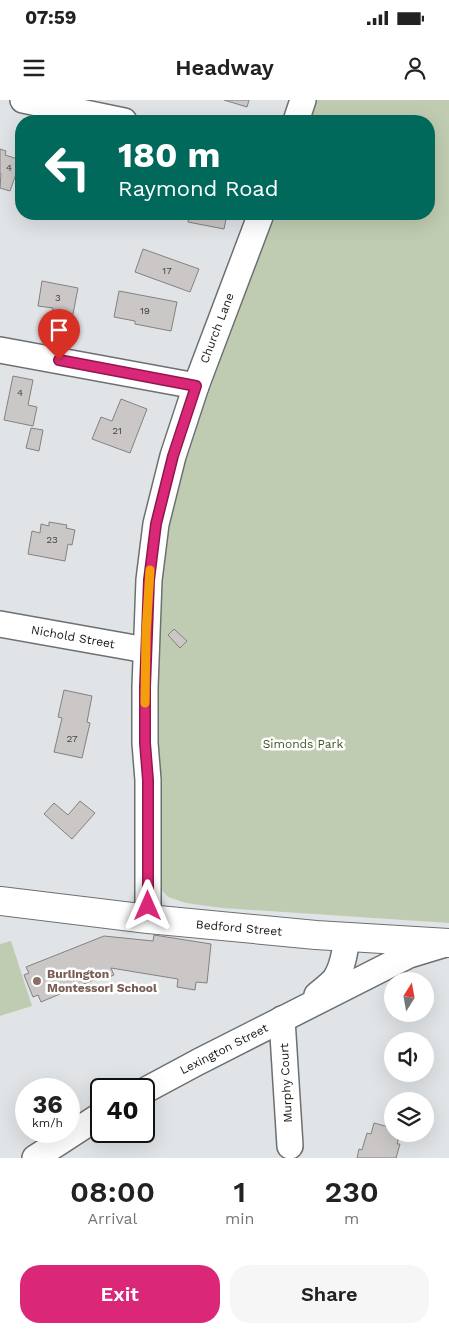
<!DOCTYPE html>
<style>
:root{--surface:#fff;--page:#f6f6f6;--text:#222;--muted:#767676;--accent:#db2777}
body{margin:0;font-family:"Work Sans",sans-serif;background:var(--page);color:var(--text);height:100vh;display:flex;flex-direction:column;font-size:19px;white-space:nowrap}
*{box-sizing:border-box;margin:0}
p{font-size:16px;color:var(--muted)}
.icon{flex:none;width:28px;height:28px;fill:none;stroke:currentColor;stroke-width:2;stroke-linecap:round;stroke-linejoin:round}
.map{position:relative;height:1058px;overflow:hidden}
.side{display:flex;flex-direction:column;background:var(--surface);flex:1}
.side>*{flex:none}
.banner{position:absolute;left:15px;top:15px;width:420px;height:105px;border-radius:20px;box-shadow:0 5px 20px #0002;background:#00695c;color:#fff;overflow:hidden}
.needle{width:32px;rotate:11deg}
.fabs{position:absolute;left:384px;top:872px;display:grid;gap:10px}
.fabs a{display:grid;place-items:center;width:50px;height:50px;border-radius:50%;background:var(--surface);box-shadow:0 5px 20px #0002;font-size:25px}
.speed{position:absolute;left:15px;top:978px;display:flex;gap:10px;font-size:25px;font-weight:700;text-align:center}
.speed>*{display:grid;place-content:center;width:65px;height:65px;border-radius:50%;background:var(--surface);box-shadow:0 5px 20px #0002;line-height:1}
.speed small{font-size:12px;font-weight:400}
.speed .limit{border:2px solid #111;border-radius:8px;background:#fff;color:#111}
.pin{position:absolute;display:grid;place-items:center;width:42px;height:42px;color:#fff;margin:-51px -21px;border-radius:50% 50% 50% 0;rotate:-45deg;box-shadow:0 0 5px #0007}
.pin .icon{rotate:45deg}
.me{position:absolute;width:55px;margin:-28px;rotate:0deg;stroke-linejoin:round;filter:drop-shadow(0 0 4px #0008)}
.turn{display:flex;align-items:center;gap:18px;height:105px;padding:0 20px;font-size:22px}
.turn .icon{width:65px;height:65px;stroke-width:2.5}
.turn b{display:block;font-size:35px;line-height:42px}
.eta{display:flex;justify-content:space-evenly;align-items:center;height:85px;text-align:center}
.eta b{font-size:30px;font-weight:600;line-height:35px}
.action{display:flex;gap:10px;margin-top:auto;padding:10px 20px}
.action a{flex:1;height:58px;border-radius:20px;background:var(--accent);color:#fff;font-size:20px;font-weight:600;line-height:58px;text-align:center}
.action a+a{background:var(--page);color:var(--text)}
.status{display:flex;justify-content:space-between;align-items:center;height:35px;padding:0 25px;background:var(--surface);direction:ltr}
.status svg{height:14px;fill:currentColor}
header{display:flex;justify-content:space-between;align-items:center;height:65px;padding:0 20px;background:var(--surface);font-size:22px;font-weight:600}
.map>svg:first-child{display:block}
.green{fill:#c0ccb1}
.building{fill:#cbc7c6;stroke:#858180}
.lines{fill:none;stroke-linecap:round;stroke-linejoin:round}
.minor-casing{stroke:#6d7073;stroke-width:28}
.major-casing{stroke:#6d7073;stroke-width:30}
.minor{stroke:#fff;stroke-width:25}
.major{stroke:#fff;stroke-width:28}
.route-casing{stroke:#8e194d;stroke-width:12}
.route{stroke:#db2777;stroke-width:9}
.slow{stroke:#f59e0b;stroke-width:9}
.education-dot{fill:#8d6e63;stroke:#fff;stroke-width:2}
.labels{text-anchor:middle;dominant-baseline:central;stroke-width:5;stroke-linejoin:round;paint-order:stroke}
.number-label{font-size:10px;fill:#434344}
.street-label{font-size:12px;fill:#161718;stroke:#fff}
.park-label{font-size:12px;fill:#425525;stroke:#fff}
.education-label{font-size:12px;font-weight:bold;fill:#785e54;stroke:#fff;text-anchor:start}
</style>
<div class="status"><b>07:59</b><svg viewBox="0 0 49 12"><path d="M0 12V9h3v3zM5 12V6h3v6zM10 12V3h3v9zM15 12V0h3v12zM26 1h20v11H26zM47 4h2v5h-2z"/></svg></div>
<header><svg class="icon" aria-label="menu" viewBox="0 0 24 24"><path d="M4 6h16M4 12h16M4 18h16"/></svg>Headway<svg class="icon" aria-label="person" viewBox="0 0 24 24"><circle cx="12" cy="8" r="4"/><path d="M4 21q1-7 8-7t8 7"/></svg></header>
<div class="map">
<svg width="449" height="1058" viewBox="0 0 449 1058">
<rect width="100%" height="100%" fill="#e0e4e6"/>
<g class="green">
<polygon points="316,0 449,0 449,823 222,808 186,803 168,797 160,788 155,702 159,501 172,405 200,316 275,114 429,114 429,21 309,21"/>
<polygon points="11,841 32,906 0,916 0,844"/>
</g>
<g class="building">
<polygon points="224,0 249,0 247,7"/>
<polygon points="0,49 6,51 5,55 21,60 10,91 0,88 1,74 0,74"/>
<polygon points="174,114 227,114 224,129 188,122 189,117"/>
<polygon points="143,149 199,169 190,192 135,172"/>
<polygon points="42,181 78,188 73,214 53,211 53,208 38,206"/>
<polygon points="119,191 177,202 171,231 135,224 135,221 114,217"/>
<polygon points="13,276 33,280 28,305 37,307 33,326 4,320"/>
<polygon points="121,299 147,309 130,353 92,339 101,317 112,321"/>
<polygon points="31,328 43,330 39,351 26,348"/>
<polygon points="49,422 67,425 66,428 75,430 72,445 68,444 65,461 28,454 32,431 40,433 41,424 49,426"/>
<polygon points="174,529 187,541 180,548 168,535"/>
<polygon points="64,590 92,596 87,622 90,623 82,658 54,652 62,618 58,617"/>
<polygon points="80,701 95,713 72,739 44,714 54,703 68,715"/>
<polygon points="154,835 211,844 207,883 196,882 195,890 177,887 178,879 111,868 114,875 104,879 103,876 41,902 38,895 33,897 24,875 29,873 26,867 104,836 153,841"/>
<polygon points="374,1023 392,1028 392,1034 400,1034 397,1044 400,1044 396,1058 357,1058 359,1049 362,1050 367,1033 371,1034"/>
</g>
<g class="lines">
<g class="minor-casing">
<g id="minor">
<polyline points="23,0 124,21"/>
<polyline points="296,21 303,0"/>
<polyline points="0,250 196,286"/>
<polyline points="0,524 146,550"/>
<polyline points="148,819 148,680 145,643 145,587 149,480 156,424 173,356 196,286 261,114"/>
<path d="M317,895C323,890 330,885 335,879C343,867 345,851 347,837"/>
<polyline points="282,919 290,1046"/>
<polyline points="144,991 198,962 409,855 442,845"/>
<polyline points="35,1058 101,1015"/>
</g>
</g>
<g class="major-casing">
<polyline id="major" points="0,801 148,819 316,835 449,843"/>
</g>
<use href="#minor" class="minor"/>
<use href="#major" class="major"/>
</g>
<g class="lines">
<g class="route-casing">
<polyline id="route" points="59,260 196,286 173,356 156,424 149,480 145,587 145,643 148,680 148,806"/>
</g>
<use href="#route" class="route"/>
<polyline class="slow" points="145,603 146,533 150,470"/>
</g>
<circle class="education-dot" cx="37" cy="881" r="5"/>
<g class="labels">
<g class="number-label">
<text x="9" y="67">4</text>
<text x="167" y="170">17</text>
<text x="58" y="197">3</text>
<text x="145" y="210">19</text>
<text x="20" y="292">4</text>
<text x="117" y="330">21</text>
<text x="52" y="439">23</text>
<text x="72" y="638">27</text>
</g>
<g class="street-label">
<text transform="translate(217 228) rotate(-69)">Church Lane</text>
<text transform="translate(73 537) rotate(10)">Nichold Street</text>
<text transform="translate(239 828) rotate(5)">Bedford Street</text>
<text transform="translate(224 949) rotate(-27)">Lexington Street</text>
<text transform="translate(286 983) rotate(-93)">Murphy Court</text>
</g>
<g class="park-label">
<text x="303" y="644">Simonds Park</text>
</g>
<g class="education-label">
<text x="47" y="874">Burlington<tspan x="47" dy="14">Montessori School</tspan></text>
</g>
</g>
</svg>
<div class="fabs">
<a><svg class="needle" viewBox="-14 -14 28 28"><path d="M0-13l5 13h-10z" fill="#e53935"/><path d="M0 13l5-13h-10z" fill="#767676"/></svg></a>
<a><svg class="icon" aria-label="sound" viewBox="0 0 24 24"><path d="M4 9h4l5-4v14l-5-4H4zM17 9q2 3 0 6"/></svg></a>
<a><svg class="icon" aria-label="layers" viewBox="0 0 24 24"><path d="M12 4l9 5-9 5-9-5zM3 14l9 5 9-5"/></svg></a>
</div>
<div class="speed"><div>36<small>km/h</small></div><div class="limit">40</div></div>
<div class="pin" style="left:59px;top:260px;background:#d93025"><svg class="icon" aria-label="arrive" viewBox="0 0 24 24"><path d="M6 21V4h12l-3 4 3 4H6"/></svg></div>
<svg class="me" style="left:148px;top:806px" viewBox="-20 -20 40 40"><path d="M0-17L14 15 0 8-14 15z" fill="#db2777" stroke="#fff" stroke-width="4"/></svg>
<div class="banner">
<div class="turn"><svg class="icon" aria-label="left" viewBox="0 0 24 24"><path d="M17 20v-9H6M10 6l-5 5 5 5"/></svg><div><b>180 m</b>Raymond Road</div></div>
</div>
</div>
<section class="side">
<div class="eta">
<div><b>08:00</b><p>Arrival</p></div>
<div><b>1</b><p>min</p></div>
<div><b>230</b><p>m</p></div>
</div>
<div class="action"><a>Exit</a><a>Share</a></div>
</section>
